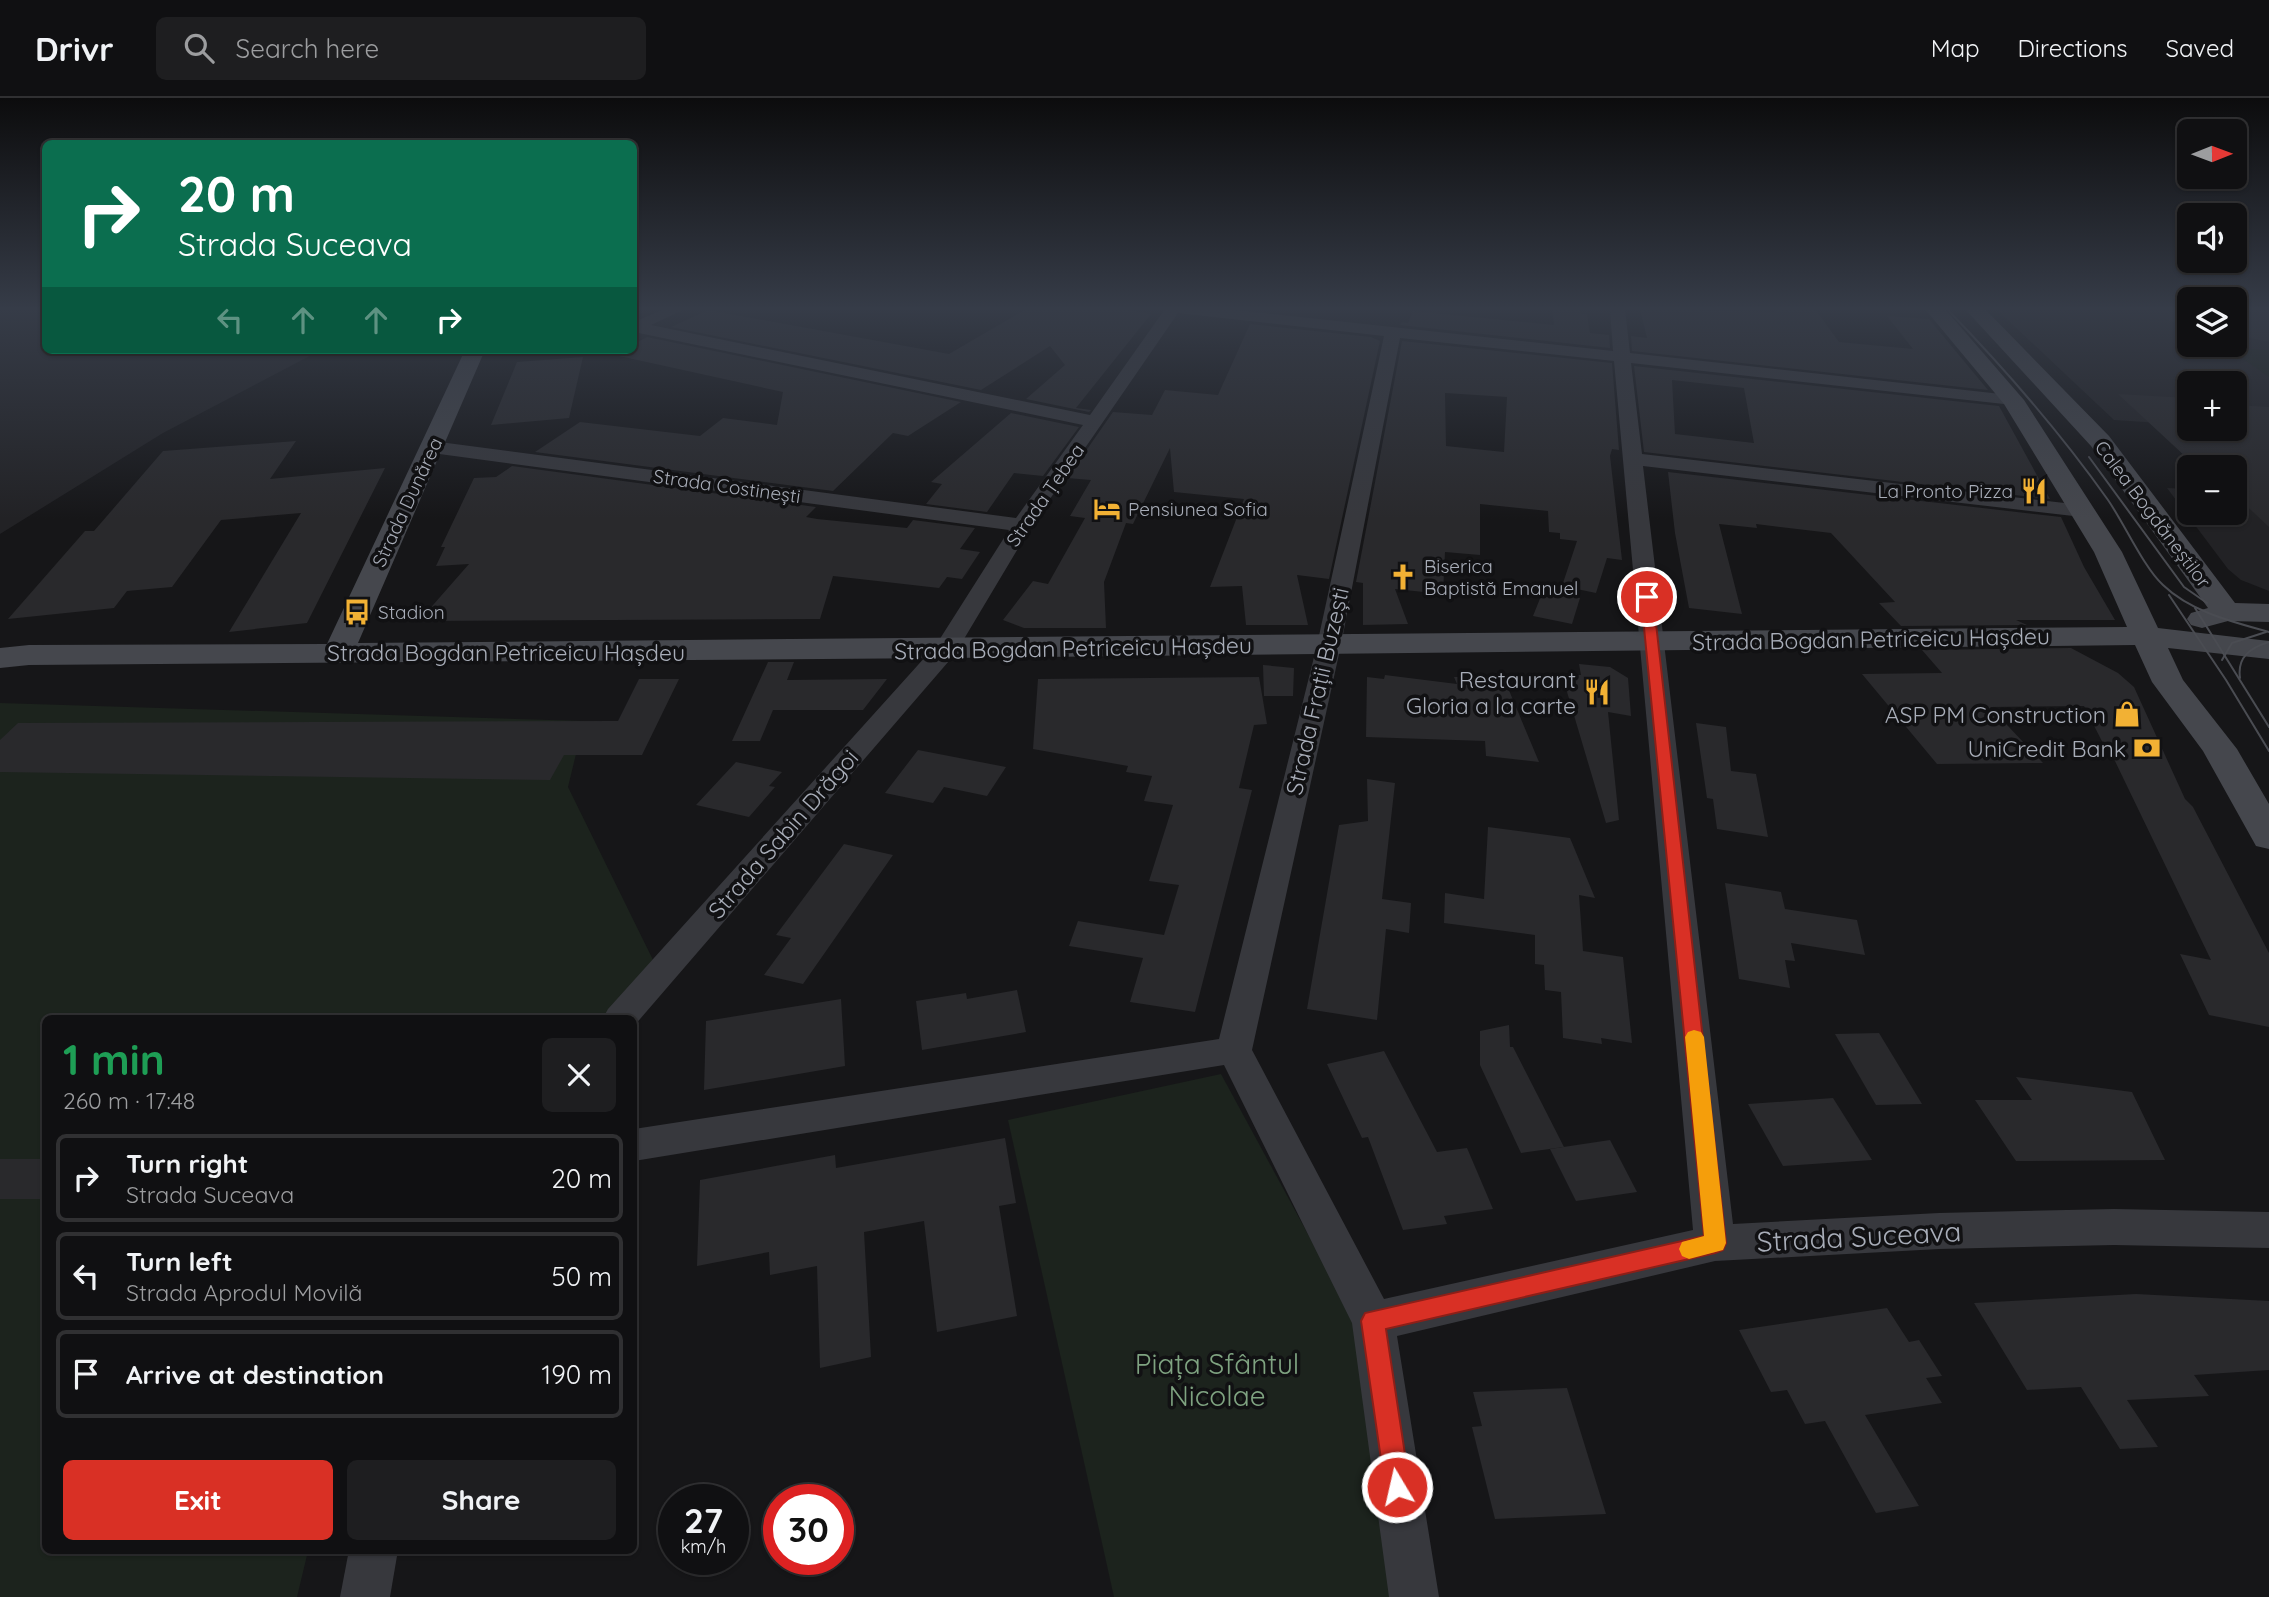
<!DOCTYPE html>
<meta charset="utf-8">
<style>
:root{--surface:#101012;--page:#1e1e20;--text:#f1f3f6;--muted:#9c9d9f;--line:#303032;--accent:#d93025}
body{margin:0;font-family:Quicksand,sans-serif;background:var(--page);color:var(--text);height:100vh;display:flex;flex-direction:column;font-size:26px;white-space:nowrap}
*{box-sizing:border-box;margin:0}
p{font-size:23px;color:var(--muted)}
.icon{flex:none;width:38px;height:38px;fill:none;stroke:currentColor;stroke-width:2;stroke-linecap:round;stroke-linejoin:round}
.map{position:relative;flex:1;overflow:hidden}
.side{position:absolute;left:42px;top:917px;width:595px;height:539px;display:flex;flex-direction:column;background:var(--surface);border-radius:10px;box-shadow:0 2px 5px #0004,0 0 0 2px var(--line)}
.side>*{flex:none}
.hud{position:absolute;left:42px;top:42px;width:595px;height:214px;border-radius:10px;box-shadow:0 2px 5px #0004,0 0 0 2px var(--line);background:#0b6e4f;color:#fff;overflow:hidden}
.needle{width:46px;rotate:89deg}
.controls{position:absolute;left:2177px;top:21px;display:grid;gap:14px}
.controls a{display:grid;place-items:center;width:70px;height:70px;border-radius:10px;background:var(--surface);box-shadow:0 2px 5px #0004,0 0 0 2px var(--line);font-size:35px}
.speed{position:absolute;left:658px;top:1386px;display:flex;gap:14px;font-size:35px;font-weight:700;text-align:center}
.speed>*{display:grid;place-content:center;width:91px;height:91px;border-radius:50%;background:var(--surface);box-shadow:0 2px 5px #0004,0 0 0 2px var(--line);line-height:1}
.speed small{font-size:18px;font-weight:400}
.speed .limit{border:10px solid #d22;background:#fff;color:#111}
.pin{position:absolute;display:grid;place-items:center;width:60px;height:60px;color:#fff;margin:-30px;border:4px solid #fff;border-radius:50%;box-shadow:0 2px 7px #0007}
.me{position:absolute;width:77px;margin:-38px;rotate:351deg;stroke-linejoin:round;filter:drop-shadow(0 0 5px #0008)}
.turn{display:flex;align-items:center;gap:24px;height:147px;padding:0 21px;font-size:32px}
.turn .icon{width:91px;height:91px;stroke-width:2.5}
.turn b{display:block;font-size:49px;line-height:60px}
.lanes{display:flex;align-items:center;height:66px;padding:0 21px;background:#0003;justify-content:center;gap:35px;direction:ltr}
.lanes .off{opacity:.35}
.round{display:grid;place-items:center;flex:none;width:74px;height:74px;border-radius:10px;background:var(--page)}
.summary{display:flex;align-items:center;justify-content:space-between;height:119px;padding:0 21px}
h1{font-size:42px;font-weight:700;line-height:52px;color:#1e9e55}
.action{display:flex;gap:14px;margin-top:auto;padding:14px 21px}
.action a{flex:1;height:80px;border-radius:10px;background:var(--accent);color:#fff;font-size:28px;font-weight:700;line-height:80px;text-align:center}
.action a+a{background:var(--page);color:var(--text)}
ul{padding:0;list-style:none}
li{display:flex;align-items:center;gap:21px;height:88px;margin:0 14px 10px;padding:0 7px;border:4px solid var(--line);border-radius:10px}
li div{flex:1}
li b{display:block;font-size:26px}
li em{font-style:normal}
header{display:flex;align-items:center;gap:42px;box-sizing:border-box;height:98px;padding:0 35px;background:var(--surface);border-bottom:2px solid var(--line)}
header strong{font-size:33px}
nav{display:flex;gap:38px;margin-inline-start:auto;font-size:24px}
.search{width:490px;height:63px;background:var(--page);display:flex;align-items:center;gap:18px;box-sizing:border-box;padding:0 24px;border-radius:10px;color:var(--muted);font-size:26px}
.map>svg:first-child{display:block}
.built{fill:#222225}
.green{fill:#1c231d}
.building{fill:#29292c;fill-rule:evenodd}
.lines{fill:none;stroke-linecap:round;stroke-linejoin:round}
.street{fill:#37383d;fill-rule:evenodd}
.secondary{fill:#45474d;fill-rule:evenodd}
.tram{stroke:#4a4c52;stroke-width:2}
.route{fill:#d93025;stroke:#8d1f18;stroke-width:2}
.slow{fill:#f59e0b}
.labels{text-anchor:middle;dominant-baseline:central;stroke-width:7;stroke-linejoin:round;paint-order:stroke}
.far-street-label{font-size:19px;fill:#a8adb8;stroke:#111113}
.far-poi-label{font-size:19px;fill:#a8adb8;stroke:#111113;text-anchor:start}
.street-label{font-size:23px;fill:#a8adb8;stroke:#111113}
.poi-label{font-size:23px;fill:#a8adb8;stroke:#111113;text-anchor:end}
.near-street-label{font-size:28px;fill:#a8adb8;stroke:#111113}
.near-park-label{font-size:28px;fill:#7fa381;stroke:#111113}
</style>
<header>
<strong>Drivr</strong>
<div class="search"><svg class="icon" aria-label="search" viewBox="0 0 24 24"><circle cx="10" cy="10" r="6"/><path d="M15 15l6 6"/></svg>Search here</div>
<nav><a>Map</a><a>Directions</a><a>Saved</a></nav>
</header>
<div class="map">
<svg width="2269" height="1499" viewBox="0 0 2269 1499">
<rect width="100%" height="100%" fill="#161618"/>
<g class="built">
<polygon points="0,211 45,211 46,252 321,252 163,335 0,436"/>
<polygon points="1996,211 2189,211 2189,247 2235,247 2235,211 2269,211 2269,332 2235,330 2235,285 2189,285 2189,327 2114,322"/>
<polygon points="2167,390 2189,391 2189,415 2235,415 2235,393 2269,394 2269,493 2241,482 2228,471"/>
</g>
<g class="green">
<polygon points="2227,250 2269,252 2269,279"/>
<polygon points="0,605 584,623 568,689 654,864 602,920 46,920 46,1452 308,1453 297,1499 0,1499"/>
<polygon points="1221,976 1360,1232 1400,1499 1114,1499 1008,1022"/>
</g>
<g class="building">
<polygon points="1026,211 1123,211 1151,216 1076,310 1091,312 1089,314 1026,301 1065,267 1050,248 981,292 671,229 708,212 949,256"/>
<polygon points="1552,211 1580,211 1581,216 1587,216 1590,235 1609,237 1610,250 1400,227 1402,224 1408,225 1413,213 1554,227"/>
<polygon points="1640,211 1776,214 1774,211 1815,211 1839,244 1913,251 1887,218 1929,221 1988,292 1632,253 1631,238 1647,240"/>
<polygon points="2171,211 2189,211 2189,227 2169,223"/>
<polygon points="2235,211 2269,211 2269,244 2235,237"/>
<polygon points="1250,226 1371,239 1380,243 1329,481 1297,477 1308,527 1246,527 1242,488 1210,489 1244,401 1174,394 1170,350 1133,426 1126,425 1104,484 1106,530 1024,530 1003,522 1033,483 1048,486 1085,420 1070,418 1091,382 1067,380 1113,314 1152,317 1165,292 1218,297"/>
<polygon points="647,239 961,304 908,338 893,335 833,393 535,354 580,324 700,338 723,320 777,327 783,294 610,256 619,252 634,252 634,246"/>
<path d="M1402,243L1612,265L1619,352L1612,351L1610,358L1622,462L1607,460L1596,495L1562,488L1577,443L1560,441V435L1549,434L1548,413L1480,406V457L1445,454L1443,496L1395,491L1408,526L1363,527V485L1356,484ZM1445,295L1507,299L1504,354L1446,348Z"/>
<polygon points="583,259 569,320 491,327 517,264"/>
<path d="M1634,268L1999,308L2050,401L1644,354ZM1672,282L1744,290L1754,345L1675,336Z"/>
<polygon points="2118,296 2189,300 2189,331 2235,331 2235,307 2269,309 2269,429 2235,397 2235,369 2206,369 2196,360 2186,359"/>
<polygon points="1011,315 1079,329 1043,378 1014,375 987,414 926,406 942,386 931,384"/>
<polygon points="296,343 270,381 385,370 307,525 229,534 301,415 221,422 172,489 127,493 114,510 8,521 85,433 94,433 163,353"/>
<polygon points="512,368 816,409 806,419 817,421 907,430 913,422 975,430 960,451 980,454 962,481 947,479 939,490 833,478 820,521 419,523 469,466 436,468 445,449 441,449 474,380 496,379"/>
<polygon points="1668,374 2061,419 2084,469 2115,522 2016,522 2027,527 1901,528 1879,505 1895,504 1831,435 1756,426 1757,430 1719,426 1742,516 1689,510 1675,435"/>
<polygon points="1543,493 1580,500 1572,526 1533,518"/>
<polygon points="2071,550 2118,575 2134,589 2185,701 2193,709 2269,855 2269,929 2209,917 2180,856 2211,862 2114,661 2111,661 2084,608 1990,609 2043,665 1937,666 1862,576 1942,575 1922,552"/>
<polygon points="768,564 794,564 787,582 887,581 863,612 773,612 760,643 732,643"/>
<polygon points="1579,566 1610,569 1628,580 1631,618 1608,614 1619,722 1606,725 1562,577 1581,577"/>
<polygon points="1263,567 1294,570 1293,598 1264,598"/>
<polygon points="1385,577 1457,586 1454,579 1503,578 1539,664 1486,658 1485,643 1366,639 1367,579 1384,581"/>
<polygon points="1259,579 1267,626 1254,627 1239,690 1252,692 1195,914 1130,904 1143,860 1069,848 1078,823 1164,837 1179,787 1149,783 1173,707 1144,703 1152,678 1126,674 1128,668 1033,651 1038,581"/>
<polygon points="639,581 679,581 642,657 564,657 550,682 0,674 0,642 18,625 618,623"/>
<polygon points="1696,625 1726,629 1731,673 1756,676 1768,739 1717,731 1713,701 1707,700"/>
<polygon points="918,652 1006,669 987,698 944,689 933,705 885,695"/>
<polygon points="736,664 782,674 769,688 775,689 749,719 696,707"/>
<polygon points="1367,681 1395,685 1382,801 1411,805 1409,835 1386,831 1377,922 1307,911 1339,727 1368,723"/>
<polygon points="1488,729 1570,740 1595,800 1579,797 1583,853 1623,859 1632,945 1601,940 1602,946 1563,940 1561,894 1545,892 1544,867 1535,866 1535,837 1444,825 1445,795 1484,801"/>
<polygon points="844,746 893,757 803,886 764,877 791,840 776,837"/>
<polygon points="1725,785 1781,794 1785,811 1857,822 1865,857 1791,845 1795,863 1785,862 1790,890 1739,881"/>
<polygon points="1017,892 1026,934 922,952 916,903 966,895 967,901"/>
<polygon points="841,901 845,968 704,992 706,923"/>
<polygon points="1509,927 1510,949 1513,949 1564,1049 1521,1055 1480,967 1480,933"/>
<polygon points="1879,935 1922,1006 1876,1007 1835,936"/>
<polygon points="1384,953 1437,1054 1467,1050 1493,1111 1444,1118 1447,1126 1403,1132 1368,1039 1362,1040 1327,966"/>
<polygon points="2016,979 2132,994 2165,1062 2016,1063 1975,1002 2032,1002"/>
<polygon points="1833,1000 1872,1062 1783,1068 1748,1006"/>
<polygon points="1005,1040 1016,1105 999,1108 1017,1218 937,1234 924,1123 864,1134 871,1259 820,1270 817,1168 770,1177 769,1154 697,1168 700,1082 835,1057 836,1070"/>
<polygon points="1610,1042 1637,1094 1576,1103 1550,1051"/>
<rect x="0" y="1061" width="46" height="40"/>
<polygon points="2136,1196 2269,1203 2269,1272 2194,1277 2209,1298 2127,1302 2158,1349 2120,1351 2081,1289 2027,1292 1974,1205"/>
<polygon points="1887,1210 1909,1244 1919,1242 1942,1278 1926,1280 1942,1305 1865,1317 1919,1408 1876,1415 1825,1323 1805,1326 1787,1292 1771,1294 1739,1232"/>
<polygon points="1567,1290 1606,1416 1495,1421 1472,1329 1482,1328 1473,1294"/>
</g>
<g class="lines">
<g class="street">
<path d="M664,211H685L651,227L1090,317L1165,211H1225L1613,253L1610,211H1625L1630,255L2019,298L2022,302L2013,307L1631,265L1642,356L2082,407L2089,409L2092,413L2089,417L2082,419L1643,368L1733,1126L1939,1115L2114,1111L2269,1114V1150L2114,1147L1939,1151L1715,1163L1397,1238L1439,1499H1389L1352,1225L1224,967L634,1063V1031L1219,941L1317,547L1384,238L1178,215L1032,427L955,556L634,928V920H603L608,911L936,547L1009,432L432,355L423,349L425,345L432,343L1016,420L1083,327L634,234V224ZM1400,240L1614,263L1693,1132L1384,1201L1252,952L1341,547Z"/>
<polygon points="349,1452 398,1452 390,1499 340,1499"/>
</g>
<g class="secondary">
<polygon points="1925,211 1945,211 2024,302 2122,454 2158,530 2269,543 2269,561 2168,550 2183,582 2237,651 2269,706 2269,751 2256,748 2203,653 2152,584 2135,547 946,560 29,567 0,570 0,550 29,547 327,546 465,252 485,252 358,545 2127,529 2094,454 2004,306"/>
<polygon points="1965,211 1985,211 2109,338 2235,505 2269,506 2269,524 2228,523 2202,530 2191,527 2187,521 2191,515 2208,510 2091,348"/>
</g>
<g class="tram">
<path d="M1947,211C2005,271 2060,334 2108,402C2124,425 2144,470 2163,487C2191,514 2233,524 2269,534"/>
<polyline points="2089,359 2184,489 2207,505"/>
<polyline points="2169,497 2226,582 2269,653"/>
<polyline points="2195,510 2269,629"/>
<polyline points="2222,562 2232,545 2266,534"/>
<path d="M2240,580C2237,559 2250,550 2269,544"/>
</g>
</g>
<linearGradient id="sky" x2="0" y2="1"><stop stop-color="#0c0c0d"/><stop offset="0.5" stop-color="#363c48"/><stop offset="1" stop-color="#363c48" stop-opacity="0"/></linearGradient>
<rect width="2269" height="421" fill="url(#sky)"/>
<polygon class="route" points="1647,495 1653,499 1726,1145 1723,1152 1715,1155 1386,1231 1410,1389 1406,1398 1397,1401 1388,1398 1385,1389 1361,1223 1365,1215 1704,1138 1641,499"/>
<polygon class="slow" points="1694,932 1701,934 1704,939 1726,1145 1723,1152 1689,1161 1682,1158 1679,1151 1682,1144 1704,1138 1685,939 1688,934"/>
<defs>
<g id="restaurant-bare" transform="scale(2.1)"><path d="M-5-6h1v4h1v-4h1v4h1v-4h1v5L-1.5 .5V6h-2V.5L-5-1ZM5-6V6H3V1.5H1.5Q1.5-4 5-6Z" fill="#f2b134" stroke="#111113" stroke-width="2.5" paint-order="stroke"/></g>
<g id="hotel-bare" transform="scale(2.1)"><path d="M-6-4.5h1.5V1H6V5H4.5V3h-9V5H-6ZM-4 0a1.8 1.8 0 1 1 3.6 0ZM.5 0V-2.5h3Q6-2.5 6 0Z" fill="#f2b134" stroke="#111113" stroke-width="2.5" paint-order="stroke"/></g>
<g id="church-bare" transform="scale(2.1)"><path d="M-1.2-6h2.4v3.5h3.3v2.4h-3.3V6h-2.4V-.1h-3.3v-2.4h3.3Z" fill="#f2b134" stroke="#111113" stroke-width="2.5" paint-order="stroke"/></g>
<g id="bus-bare" transform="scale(2.1)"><path d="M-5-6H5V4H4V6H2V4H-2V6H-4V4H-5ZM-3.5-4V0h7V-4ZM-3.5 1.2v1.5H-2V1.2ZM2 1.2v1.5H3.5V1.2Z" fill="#f2b134" stroke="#111113" stroke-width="2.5" paint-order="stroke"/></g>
<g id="shop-bare" transform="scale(2.1)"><path d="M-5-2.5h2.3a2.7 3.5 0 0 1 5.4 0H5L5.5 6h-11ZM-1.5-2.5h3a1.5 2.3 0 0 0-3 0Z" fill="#f2b134" stroke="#111113" stroke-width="2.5" paint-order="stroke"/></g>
<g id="bank-bare" transform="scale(2.1)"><path d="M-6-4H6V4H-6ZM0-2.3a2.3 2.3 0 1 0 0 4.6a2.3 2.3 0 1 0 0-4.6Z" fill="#f2b134" stroke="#111113" stroke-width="2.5" paint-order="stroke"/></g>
</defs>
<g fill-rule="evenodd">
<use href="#restaurant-bare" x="2034" y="393"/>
<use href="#hotel-bare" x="1107" y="411"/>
<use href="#church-bare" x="1403" y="479"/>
<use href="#bus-bare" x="357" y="514"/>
<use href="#restaurant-bare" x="1597" y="594"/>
<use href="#shop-bare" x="2127" y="616"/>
<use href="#bank-bare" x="2147" y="650"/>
</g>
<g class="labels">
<g class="far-street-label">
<text transform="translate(727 388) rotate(8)">Strada Costinești</text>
<text transform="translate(1045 397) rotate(-55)">Strada Țebea</text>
<text transform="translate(407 404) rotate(-65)">Strada Dunărea</text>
<text transform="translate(2153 416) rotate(53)">Calea Bogdăneștilor</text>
</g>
<g class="far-poi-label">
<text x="2013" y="393" text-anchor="end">La Pronto Pizza</text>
<text x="1128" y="411">Pensiunea Sofia</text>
<text x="1424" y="468">Biserica<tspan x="1424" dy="22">Baptistă Emanuel</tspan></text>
<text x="378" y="514">Stadion</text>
</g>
<g class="street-label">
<text transform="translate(1871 541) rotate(-1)">Strada Bogdan Petriceicu Hașdeu</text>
<text transform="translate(1073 550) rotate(-1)">Strada Bogdan Petriceicu Hașdeu</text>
<text x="506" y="554">Strada Bogdan Petriceicu Hașdeu</text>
<text transform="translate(1317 593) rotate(-77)">Strada Frații Buzești</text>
<text transform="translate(783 736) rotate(-49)">Strada Sabin Drăgoi</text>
</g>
<g class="poi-label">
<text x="1576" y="581">Restaurant<tspan x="1576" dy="26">Gloria a la carte</tspan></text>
<text x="2106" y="616">ASP PM Construction</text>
<text x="2126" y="650">UniCredit Bank</text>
</g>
<g class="near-street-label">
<text transform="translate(1859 1138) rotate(-3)">Strada Suceava</text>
</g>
<g class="near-park-label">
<text x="1217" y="1265">Piața Sfântul<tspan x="1217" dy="32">Nicolae</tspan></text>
</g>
</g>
</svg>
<div class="controls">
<a><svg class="needle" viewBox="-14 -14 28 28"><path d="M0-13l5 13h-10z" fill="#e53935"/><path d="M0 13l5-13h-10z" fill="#9c9d9f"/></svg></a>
<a><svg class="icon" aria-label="sound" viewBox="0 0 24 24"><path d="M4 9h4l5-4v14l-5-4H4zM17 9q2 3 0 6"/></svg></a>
<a><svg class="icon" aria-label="layers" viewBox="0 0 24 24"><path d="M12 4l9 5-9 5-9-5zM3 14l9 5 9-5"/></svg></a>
<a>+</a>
<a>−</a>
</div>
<div class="speed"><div>27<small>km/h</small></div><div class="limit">30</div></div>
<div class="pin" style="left:1647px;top:499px;background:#d93025"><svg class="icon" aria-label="arrive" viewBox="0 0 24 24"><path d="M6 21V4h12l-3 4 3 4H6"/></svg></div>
<svg class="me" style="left:1397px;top:1389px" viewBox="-20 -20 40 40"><circle r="17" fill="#d93025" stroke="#fff" stroke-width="3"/><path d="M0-11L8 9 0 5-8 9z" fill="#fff"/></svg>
<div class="hud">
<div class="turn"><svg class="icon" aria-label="right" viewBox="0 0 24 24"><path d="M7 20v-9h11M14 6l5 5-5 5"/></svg><div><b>20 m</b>Strada Suceava</div></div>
<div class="lanes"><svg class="icon off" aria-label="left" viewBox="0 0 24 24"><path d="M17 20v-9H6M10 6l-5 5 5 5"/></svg><svg class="icon off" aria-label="ahead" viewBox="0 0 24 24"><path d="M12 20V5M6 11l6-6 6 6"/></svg><svg class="icon off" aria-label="ahead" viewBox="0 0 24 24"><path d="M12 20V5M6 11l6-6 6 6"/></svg><svg class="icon" aria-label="right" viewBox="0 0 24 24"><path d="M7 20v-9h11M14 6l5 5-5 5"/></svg></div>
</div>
<section class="side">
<div class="summary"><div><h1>1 min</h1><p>260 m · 17:48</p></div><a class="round"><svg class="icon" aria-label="close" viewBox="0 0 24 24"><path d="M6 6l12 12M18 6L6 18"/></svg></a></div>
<ul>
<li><svg class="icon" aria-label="right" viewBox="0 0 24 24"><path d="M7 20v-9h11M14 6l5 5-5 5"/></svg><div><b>Turn right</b><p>Strada Suceava</p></div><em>20 m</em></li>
<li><svg class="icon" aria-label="left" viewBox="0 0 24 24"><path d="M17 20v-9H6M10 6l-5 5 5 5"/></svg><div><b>Turn left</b><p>Strada Aprodul Movilă</p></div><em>50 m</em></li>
<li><svg class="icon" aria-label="arrive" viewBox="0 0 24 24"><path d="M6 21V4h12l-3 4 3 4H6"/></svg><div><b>Arrive at destination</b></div><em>190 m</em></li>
</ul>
<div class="action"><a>Exit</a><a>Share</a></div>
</section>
</div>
